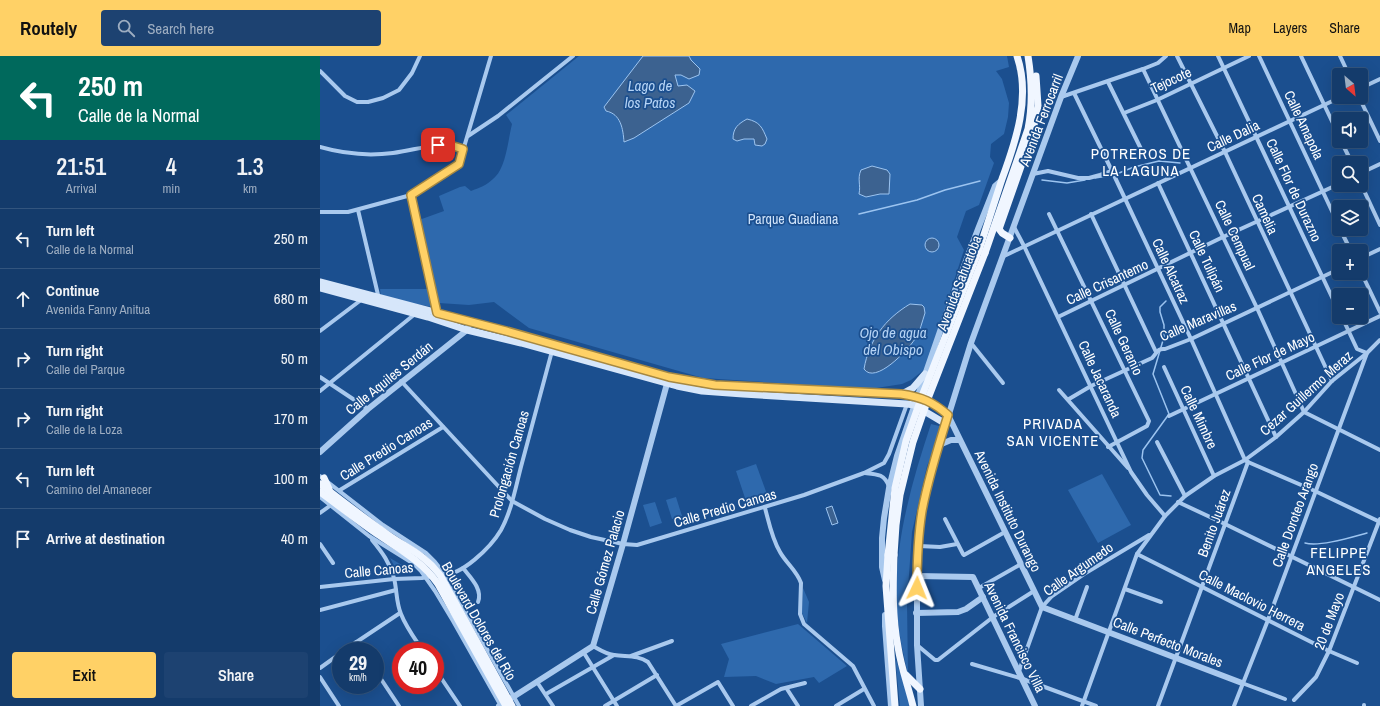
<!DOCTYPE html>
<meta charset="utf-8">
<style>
:root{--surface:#143b6b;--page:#1d4271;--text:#f1f3f6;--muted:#9dadc1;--line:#33557e;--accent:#ffd166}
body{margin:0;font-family:"Archivo Narrow",sans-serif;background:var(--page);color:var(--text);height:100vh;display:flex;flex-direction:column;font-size:15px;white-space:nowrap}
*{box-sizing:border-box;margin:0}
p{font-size:13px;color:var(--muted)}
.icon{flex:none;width:22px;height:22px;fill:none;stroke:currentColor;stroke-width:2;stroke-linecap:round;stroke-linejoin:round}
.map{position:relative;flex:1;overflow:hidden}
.panel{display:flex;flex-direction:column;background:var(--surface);width:320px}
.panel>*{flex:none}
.hud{background:#00695c;color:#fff;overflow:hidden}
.needle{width:26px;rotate:152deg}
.tools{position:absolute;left:1012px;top:12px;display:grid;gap:8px}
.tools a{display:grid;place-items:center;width:36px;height:36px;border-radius:4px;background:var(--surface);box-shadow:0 4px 16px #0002,0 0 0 1px var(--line);font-size:20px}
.speed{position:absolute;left:12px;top:586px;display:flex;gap:8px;font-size:20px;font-weight:700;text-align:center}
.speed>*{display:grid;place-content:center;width:52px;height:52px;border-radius:50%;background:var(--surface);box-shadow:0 4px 16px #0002,0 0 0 1px var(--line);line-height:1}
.speed small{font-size:10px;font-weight:400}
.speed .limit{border:6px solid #d22;background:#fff;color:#111}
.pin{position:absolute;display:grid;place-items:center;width:34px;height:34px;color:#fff;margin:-17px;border-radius:8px;box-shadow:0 2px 6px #0006}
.me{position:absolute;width:44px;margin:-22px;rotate:2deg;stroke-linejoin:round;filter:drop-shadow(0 0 3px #0008)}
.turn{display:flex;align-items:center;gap:14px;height:84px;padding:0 12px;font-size:18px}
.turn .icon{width:52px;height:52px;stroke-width:2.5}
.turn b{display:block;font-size:28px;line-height:34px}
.eta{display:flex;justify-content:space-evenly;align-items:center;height:68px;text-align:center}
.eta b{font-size:24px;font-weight:600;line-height:28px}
.button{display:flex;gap:8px;margin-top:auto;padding:8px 12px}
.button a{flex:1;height:46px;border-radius:4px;background:var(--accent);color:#111;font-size:16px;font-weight:600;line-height:46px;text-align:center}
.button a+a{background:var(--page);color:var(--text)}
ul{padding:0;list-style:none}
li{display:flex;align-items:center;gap:12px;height:60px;padding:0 12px;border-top:1px solid var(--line)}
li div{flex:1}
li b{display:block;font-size:15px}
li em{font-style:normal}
header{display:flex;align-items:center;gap:24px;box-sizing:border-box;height:56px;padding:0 20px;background:var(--accent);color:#111}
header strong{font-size:19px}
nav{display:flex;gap:22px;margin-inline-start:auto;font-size:14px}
.search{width:280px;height:36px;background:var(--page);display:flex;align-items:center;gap:10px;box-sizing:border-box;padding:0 14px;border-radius:4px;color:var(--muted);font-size:15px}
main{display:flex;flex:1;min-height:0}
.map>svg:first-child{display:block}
.green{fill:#2e69ad}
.water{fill:#3c6290;stroke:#9cc4f0}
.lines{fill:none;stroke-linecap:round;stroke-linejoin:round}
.stream{stroke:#9cc4f0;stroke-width:1.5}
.minor{stroke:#a9c9ee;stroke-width:4}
.tertiary{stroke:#a9c9ee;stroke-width:6}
.secondary{stroke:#d6e6fa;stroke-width:7}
.primary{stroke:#f0f6ff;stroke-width:7}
.primary-bridge{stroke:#f0f6ff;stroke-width:7}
.route-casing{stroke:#a68842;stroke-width:10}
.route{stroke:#ffd166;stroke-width:7}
.labels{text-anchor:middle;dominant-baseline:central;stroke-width:3.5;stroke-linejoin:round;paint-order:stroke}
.street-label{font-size:14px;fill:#fff;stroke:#1b4f8f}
.park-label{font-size:14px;fill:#cfe3fa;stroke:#1b4f8f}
.water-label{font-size:15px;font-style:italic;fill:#b5d3f5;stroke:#1b4f8f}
.neighbourhood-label{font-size:15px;letter-spacing:1px;fill:#fff;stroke:#1b4f8f}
</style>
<header>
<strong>Routely</strong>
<div class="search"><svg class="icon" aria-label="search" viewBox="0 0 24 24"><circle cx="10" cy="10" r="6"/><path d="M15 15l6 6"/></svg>Search here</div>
<nav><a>Map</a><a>Layers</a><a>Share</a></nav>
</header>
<main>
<section class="panel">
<div class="hud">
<div class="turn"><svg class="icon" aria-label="left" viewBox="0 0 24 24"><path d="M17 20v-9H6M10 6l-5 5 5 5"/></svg><div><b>250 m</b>Calle de la Normal</div></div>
</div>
<div class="eta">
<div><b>21:51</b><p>Arrival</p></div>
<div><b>4</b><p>min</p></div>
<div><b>1.3</b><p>km</p></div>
</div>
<ul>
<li><svg class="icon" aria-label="left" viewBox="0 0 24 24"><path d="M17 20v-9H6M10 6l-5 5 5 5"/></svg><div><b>Turn left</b><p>Calle de la Normal</p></div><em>250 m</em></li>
<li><svg class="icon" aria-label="ahead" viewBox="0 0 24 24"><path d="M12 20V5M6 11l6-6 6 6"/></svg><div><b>Continue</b><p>Avenida Fanny Anitua</p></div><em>680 m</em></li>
<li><svg class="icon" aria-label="right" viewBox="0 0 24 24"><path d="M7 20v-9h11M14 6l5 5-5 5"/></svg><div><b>Turn right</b><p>Calle del Parque</p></div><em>50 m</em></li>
<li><svg class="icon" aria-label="right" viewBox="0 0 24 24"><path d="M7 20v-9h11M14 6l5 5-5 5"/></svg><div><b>Turn right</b><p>Calle de la Loza</p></div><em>170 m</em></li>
<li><svg class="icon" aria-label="left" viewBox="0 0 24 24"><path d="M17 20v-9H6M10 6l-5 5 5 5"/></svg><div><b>Turn left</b><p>Camino del Amanecer</p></div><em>100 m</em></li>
<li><svg class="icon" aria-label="arrive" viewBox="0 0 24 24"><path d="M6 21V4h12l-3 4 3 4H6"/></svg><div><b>Arrive at destination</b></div><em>40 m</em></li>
</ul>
<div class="button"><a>Exit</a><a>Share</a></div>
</section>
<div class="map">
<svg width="1060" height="650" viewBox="0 0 1060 650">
<rect width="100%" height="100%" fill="#1b4f8f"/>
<g class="green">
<path d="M259,0H687L689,11L676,15L682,23L689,47L688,61L684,78L671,88L670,101L674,107L659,149L646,155L637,181L644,194L605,313L591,324L582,328L550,333L383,322L209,272L174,246L149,249L119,247L99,164L124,155L119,140L140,131L145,130L151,135C159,132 167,129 173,123C186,113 188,84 192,68L186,59Z"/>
<polygon points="60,233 108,233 112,251 61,241"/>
<path d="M611,368L623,371L607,410L592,476L587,547L588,618C583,598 579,578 577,558C572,494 591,428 611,368Z"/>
<polygon points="436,408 448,441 427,448 416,415"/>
<polygon points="782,418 811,469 778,487 748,434"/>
<polygon points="356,441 362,460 352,463 346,444"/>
<polygon points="335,446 342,467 330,471 323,449"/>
<polygon points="70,502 92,515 78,517"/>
<polygon points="483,532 489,546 487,567 482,557"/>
<polygon points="478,568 527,610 499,627 494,621 456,628 436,620 404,621 409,603 401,588"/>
<polygon points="575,600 589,645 590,650 580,650"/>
</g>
<g class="water">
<path d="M323,0H369L371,4L380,13L379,19L369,23L361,19H355L358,30L367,29L375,35L369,47L314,82L304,86C303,73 301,58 286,55L284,51Z"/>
<path d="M427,63C440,66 442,71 447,83L445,88L442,90L435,89L434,83H424L417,85L413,83C413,72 418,68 427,63Z"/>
<path d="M552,110L567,114L570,118L569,138H560L546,141L539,138C541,129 537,123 541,114Z"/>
<circle cx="612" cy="189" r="7"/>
<path d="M590,248L602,249L604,251L605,257C602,266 600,276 595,283C588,294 555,329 544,313C549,284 565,263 590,248Z"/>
<polygon points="512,450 518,467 512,469 506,452"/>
</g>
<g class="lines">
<g class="stream">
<polyline points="775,122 794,119 814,111 839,105 860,107"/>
<polyline points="722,124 747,127 765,124"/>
<polyline points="539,158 597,144 625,134 660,125"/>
<polyline points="846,245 840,251 840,256 844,269 844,281 833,318 849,358 823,394 822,402 840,439 851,440"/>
<path d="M985,487C1000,491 1032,481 1047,477"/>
</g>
<g class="minor">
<polyline points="857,0 905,96 1012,325"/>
<polyline points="898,0 1019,256"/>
<polyline points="939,0 1019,170"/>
<polyline points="981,0 1019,80"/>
<polyline points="1020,0 1029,19"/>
<polyline points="823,13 937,252 984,356 1060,394"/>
<polyline points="0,15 25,40 37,46 48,46 63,42 79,34 92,17 100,0"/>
<polyline points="788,26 824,99"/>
<polyline points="1041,32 1060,23"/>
<polyline points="754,37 792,115 871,283 925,404 928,406 995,435 1060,466"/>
<polyline points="741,41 823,13 838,7 846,0"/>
<polyline points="1039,41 1060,85"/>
<polyline points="804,57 837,44 929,0"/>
<polyline points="148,80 178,60 253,0"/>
<polyline points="1021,85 1032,107"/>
<path d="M0,91C24,98 49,100 73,97C98,94 119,84 143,93"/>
<polyline points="1041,117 1060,108"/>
<polyline points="713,118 728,115 758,122 769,122 780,119 792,115"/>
<polyline points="838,127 956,381"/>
<polyline points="1041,128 1060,169"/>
<polyline points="91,139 117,257"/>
<polyline points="38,154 59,243"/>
<polyline points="0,156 28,156 91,139 139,108 171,0"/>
<polyline points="729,158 829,365 827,370 788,391"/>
<polyline points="771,158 836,296"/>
<polyline points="694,171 704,190 811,416 827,439 845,460"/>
<polyline points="1020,173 1031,195"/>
<polyline points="684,200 1021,41"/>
<polyline points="1041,202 1060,193"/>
<polyline points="1041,216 1060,256"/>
<polyline points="738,261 903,181 1019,128"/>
<polyline points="0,275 41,244"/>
<polyline points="651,287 683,327"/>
<polyline points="844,311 894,420"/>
<polyline points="0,321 48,353"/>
<polyline points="81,325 192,445 225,463 250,474 271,481 303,488 317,489 484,439 544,417 564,407 569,398 587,348"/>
<polyline points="739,334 808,412"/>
<polyline points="0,335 95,258"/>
<path d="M749,343L771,330L832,302C837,297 837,292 845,293L871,283L1019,213"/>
<polyline points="849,360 1060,260"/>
<polyline points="837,386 865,440"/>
<path d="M545,417C557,418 565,418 569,431"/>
<polyline points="0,420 63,469 106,497 115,506 126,520 199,650"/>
<polyline points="20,434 123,371"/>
<polyline points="0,441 49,480 94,508 101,515 115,535 133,565 181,650"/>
<polyline points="858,446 905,468 1060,544"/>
<path d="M445,452C449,467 452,483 460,496C466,507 477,515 481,527L480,558L484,568L533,610L554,650"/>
<polyline points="0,457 11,449"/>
<polyline points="625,463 643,498 644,499 685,476"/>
<path d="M52,484C62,496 70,507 74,522C77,534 76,546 81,558C86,571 95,583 103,595"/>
<polyline points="0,488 13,507"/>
<polyline points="599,490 620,491 637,488"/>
<polyline points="817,498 1009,595 1037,607"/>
<path d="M143,512C150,521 163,533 158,546"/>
<path d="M120,519C141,521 171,491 181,474C192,454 196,429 202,407C212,370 222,333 232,295"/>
<polyline points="0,531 74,523 102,522 113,520"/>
<polyline points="659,532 701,508"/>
<polyline points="805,533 841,546"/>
<polyline points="0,554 76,534"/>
<polyline points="755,564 767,531"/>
<polyline points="36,586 43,595"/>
<polyline points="597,589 615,604 618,604 673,561 714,535"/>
<path d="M273,590C280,594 286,598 294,599C306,601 318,599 328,606L356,650"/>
<polyline points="23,595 80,557"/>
<polyline points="264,597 297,650"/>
<polyline points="311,600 352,585"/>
<polyline points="652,608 703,623 776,650"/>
<polyline points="0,612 21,597"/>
<polyline points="115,613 140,650"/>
<polyline points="55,614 79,650"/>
<polyline points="699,615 722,551 732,540 764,518 829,479"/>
<polyline points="0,621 19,650"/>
<polyline points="217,626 233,650"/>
<polyline points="922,627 965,643"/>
<polyline points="467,633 478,650"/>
<polyline points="226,638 294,599"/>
<polyline points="974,644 996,621 1009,595 1060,463"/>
<polyline points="1044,649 1044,650"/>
<polyline points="285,650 337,619"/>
<polyline points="356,650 398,626 413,650"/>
<polyline points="431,650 461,633 485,627"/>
<polyline points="516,650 544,633"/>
<polyline points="762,650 817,498 845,460 865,440 894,420 925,404 956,381 984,356 1012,325 1047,297 1060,284"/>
<polyline points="838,650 928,406"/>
<polyline points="914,650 948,564 1047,297 1037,293 1022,261"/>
</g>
<g class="tertiary">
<polyline points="628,359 722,551 922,627"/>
<polyline points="619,389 631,384 639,384"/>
<polyline points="0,396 48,353 147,274 150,265"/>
<polyline points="597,520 653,521 715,650"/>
<polyline points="565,524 562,511 562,482 564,462 569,432 577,400 626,258 658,173 675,130 682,124"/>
<polyline points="596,557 638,556 646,553 663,541"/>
<polyline points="565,559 565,570 571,650"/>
<polyline points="179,650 273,590 303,488 348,324"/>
<polyline points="601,650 597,589 597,520 602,456 610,419 651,287 741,41 758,0"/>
</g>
<g class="secondary">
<path d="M0,226L186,275L349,321L395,329L581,338C601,341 613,346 628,359"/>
<polyline points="0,232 108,261 147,274 201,287 357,330 382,335 423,338 587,348 594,349 626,368"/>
<polyline points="582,338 593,332 605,318"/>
</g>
<g class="primary">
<polyline points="690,182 682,177 679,173 712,79 718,50 716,20"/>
<path d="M659,194C667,170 674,147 682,123C696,85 711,41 697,0"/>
<path d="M665,197L708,73C713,48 712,25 708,0"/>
<polyline points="4,422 9,433"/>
<path d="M0,428C22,445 44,462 67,478C88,493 104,498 120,519L192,650"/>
<path d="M0,436C19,450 37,464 57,478C79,493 102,505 118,528L186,650"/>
<polyline points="568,499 566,530 575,650"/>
<path d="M574,499C573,529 572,560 578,591C581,611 588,630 593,650"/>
<polyline points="586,619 600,633"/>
</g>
<g class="primary-bridge">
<polyline points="568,499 575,432 586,385 602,340 659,194"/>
<polyline points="574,499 576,469 580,439 593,386 609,340 665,197"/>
</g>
</g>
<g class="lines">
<g class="route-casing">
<path id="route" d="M118,89H130L143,93L139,108L91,139L117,257L186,275L349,321L395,329L581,338C602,341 613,346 628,359C618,391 608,423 602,455C598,480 597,507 597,532"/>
</g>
<use href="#route" class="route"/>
</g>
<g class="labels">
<g class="street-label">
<text transform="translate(851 24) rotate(-25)">Tejocote</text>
<text transform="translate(721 64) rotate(-69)">Avenida Ferrocarril</text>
<text transform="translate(984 69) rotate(65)">Calle Amapola</text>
<text transform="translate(913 80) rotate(-25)">Calle Dalia</text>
<text transform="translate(974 134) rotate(65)">Calle Flor de Durazno</text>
<text transform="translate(945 158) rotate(65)">Camelia</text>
<text transform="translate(915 179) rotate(65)">Calle Cempual</text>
<text transform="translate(887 205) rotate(65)">Calle Tulipán</text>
<text transform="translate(851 215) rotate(65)">Calle Alcatraz</text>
<text transform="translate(787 226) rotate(-25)">Calle Crisantemo</text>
<text transform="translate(639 227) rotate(-69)">Avenida Sahuatoba</text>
<text transform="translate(878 265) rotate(-23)">Calle Maravillas</text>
<text transform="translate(804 286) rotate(65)">Calle Geranio</text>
<text transform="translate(950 300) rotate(-25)">Calle Flor de Mayo</text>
<text transform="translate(69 322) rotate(-39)">Calle Aquiles Serdán</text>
<text transform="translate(780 323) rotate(65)">Calle Jacaranda</text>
<text transform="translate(986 337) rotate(-42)">Cezar Guillermo Meraz</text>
<text transform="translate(879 361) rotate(65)">Calle Mimbre</text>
<text transform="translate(66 393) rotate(-32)">Calle Predio Canoas</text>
<text transform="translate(189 408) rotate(-74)">Prolongación Canoas</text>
<text transform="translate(405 452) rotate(-16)">Calle Predio Canoas</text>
<text transform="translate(688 455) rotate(64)">Avenida Instituto Durango</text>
<text transform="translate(975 459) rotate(-70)">Calle Doroteo Arango</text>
<text transform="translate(894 467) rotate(-70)">Benito Juárez</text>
<text transform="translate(285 506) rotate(-74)">Calle Gómez Palacio</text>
<text transform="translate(758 513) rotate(-35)">Calle Argumedo</text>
<text transform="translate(59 514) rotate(-5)">Calle Canoas</text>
<text transform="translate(932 544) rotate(27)">Calle Maclovio Herrera</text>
<text transform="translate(159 565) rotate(60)">Boulevard Dolores del Río</text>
<text transform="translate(1009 565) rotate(-69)">20 de Mayo</text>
<text transform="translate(695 581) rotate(64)">Avenida Francisco Villa</text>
<text transform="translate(848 586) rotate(21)">Calle Perfecto Morales</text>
</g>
<g class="park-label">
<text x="473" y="163">Parque Guadiana</text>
</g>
<g class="water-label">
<text x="330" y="29">Lago de<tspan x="330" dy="17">los Patos</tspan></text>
<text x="573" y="276">Ojo de agua<tspan x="573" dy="17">del Obispo</tspan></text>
</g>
<g class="neighbourhood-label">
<text x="821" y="97">POTREROS DE<tspan x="821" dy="17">LA LAGUNA</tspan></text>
<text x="733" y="367">PRIVADA<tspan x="733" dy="17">SAN VICENTE</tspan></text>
<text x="1019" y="496">FELIPPE<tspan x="1019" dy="17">ANGELES</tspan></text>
</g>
</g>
</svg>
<div class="tools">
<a><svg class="needle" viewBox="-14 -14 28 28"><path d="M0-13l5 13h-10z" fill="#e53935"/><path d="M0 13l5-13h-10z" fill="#9dadc1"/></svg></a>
<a><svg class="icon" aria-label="sound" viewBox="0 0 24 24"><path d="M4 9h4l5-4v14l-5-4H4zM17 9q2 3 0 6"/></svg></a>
<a><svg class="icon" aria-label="search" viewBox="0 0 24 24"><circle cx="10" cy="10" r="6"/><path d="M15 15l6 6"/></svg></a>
<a><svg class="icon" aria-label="layers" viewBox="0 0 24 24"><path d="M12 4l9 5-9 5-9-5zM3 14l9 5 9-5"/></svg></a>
<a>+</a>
<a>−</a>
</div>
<div class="speed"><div>29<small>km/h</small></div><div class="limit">40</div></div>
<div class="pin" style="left:118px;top:89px;background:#d93025"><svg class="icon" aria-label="arrive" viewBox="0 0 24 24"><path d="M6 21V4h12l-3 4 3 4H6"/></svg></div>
<svg class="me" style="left:597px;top:532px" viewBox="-20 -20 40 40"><path d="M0-17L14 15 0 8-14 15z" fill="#ffd166" stroke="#fff" stroke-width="4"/></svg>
</div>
</main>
